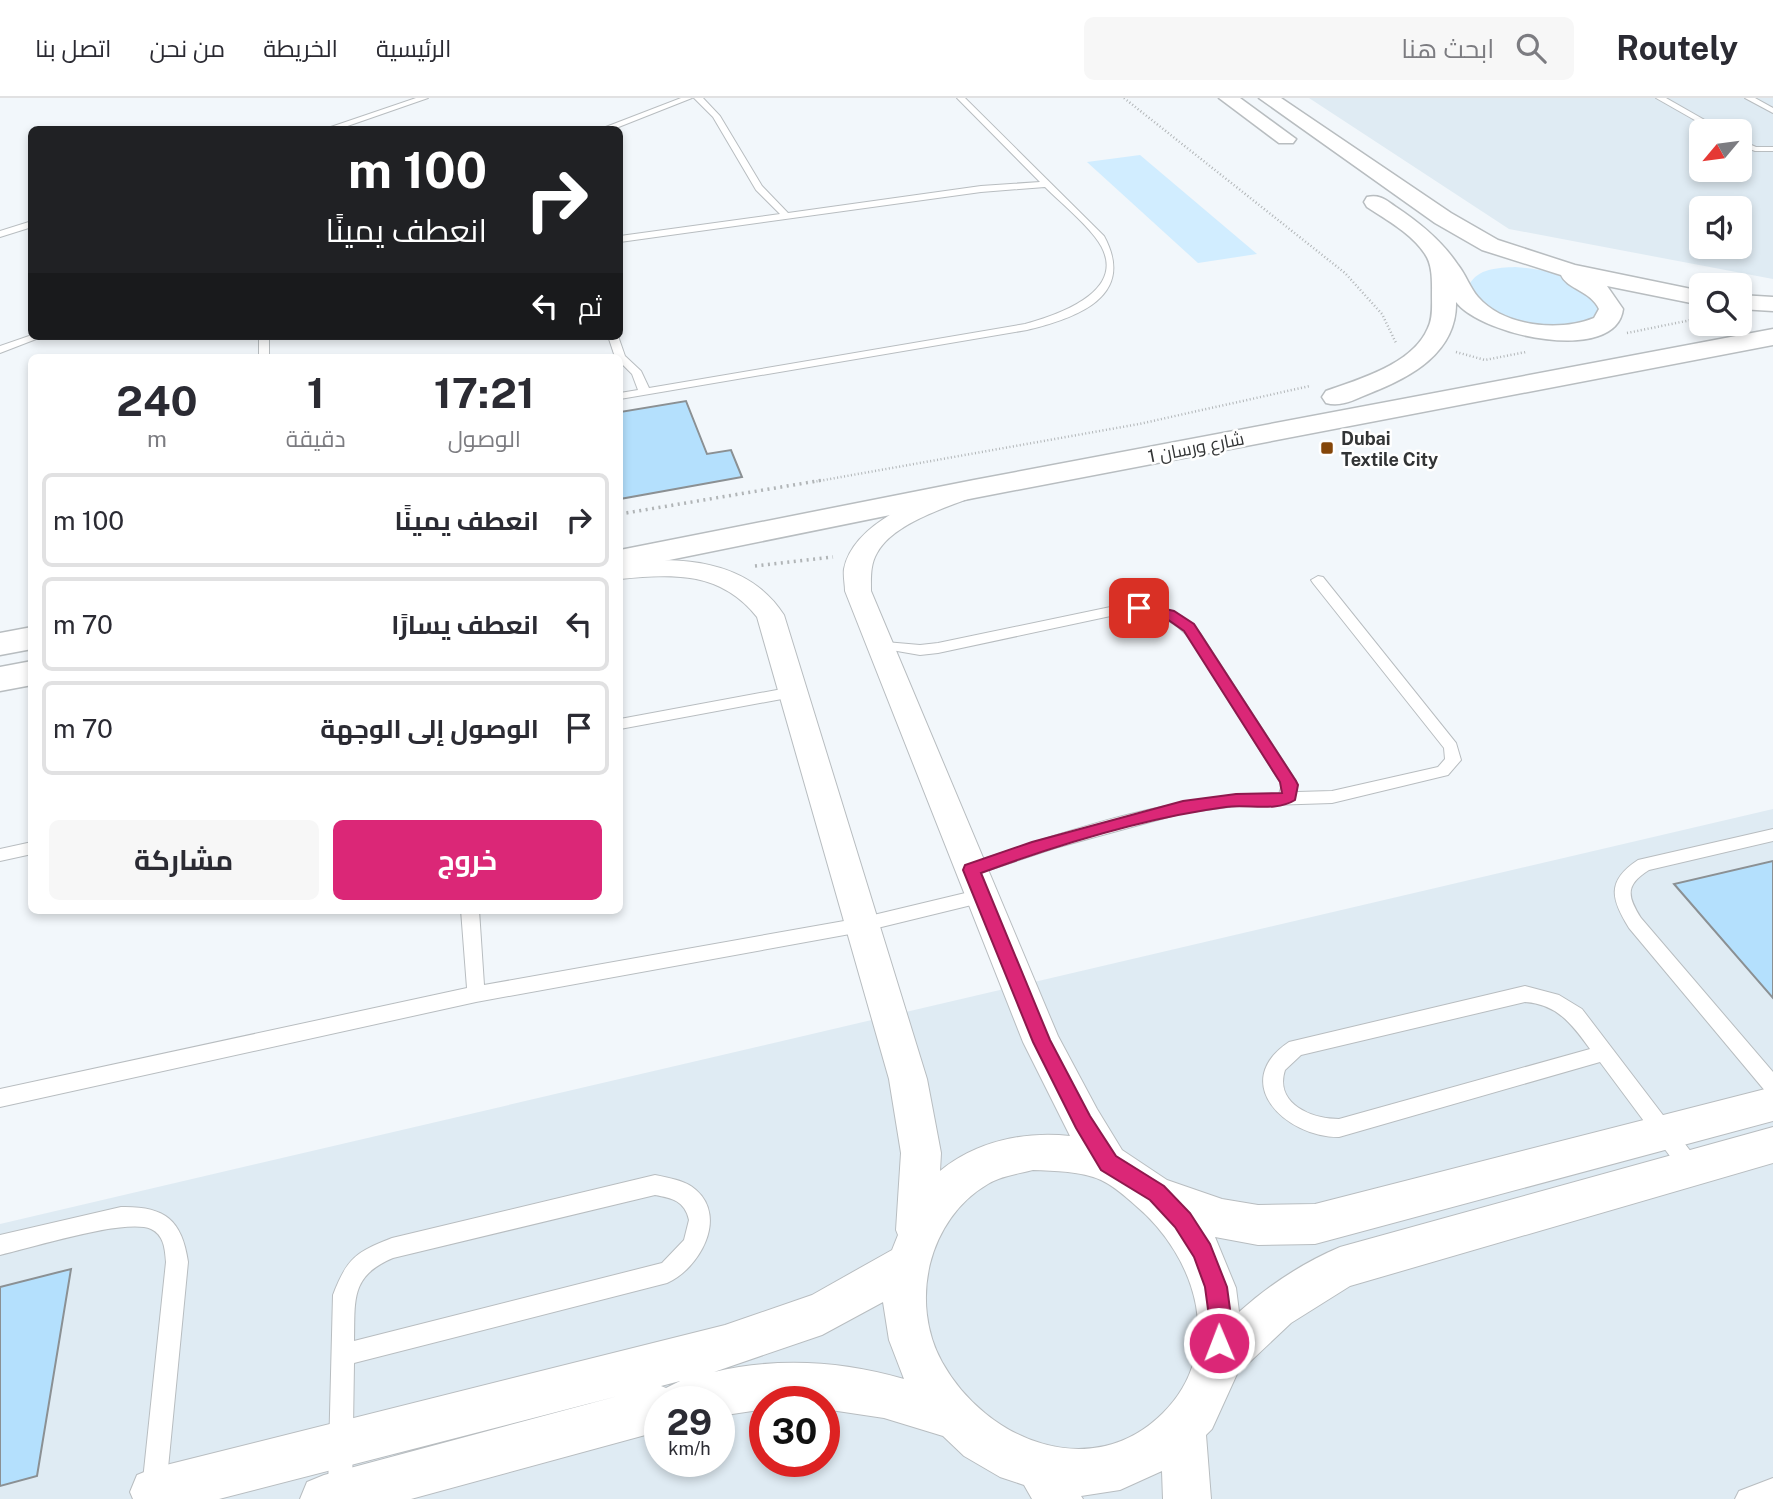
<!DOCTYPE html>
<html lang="ar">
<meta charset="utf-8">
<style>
:root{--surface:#fff;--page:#f7f7f7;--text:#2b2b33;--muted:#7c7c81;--line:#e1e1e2;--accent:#db2777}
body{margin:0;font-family:"Public Sans",Cairo,sans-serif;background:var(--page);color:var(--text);direction:rtl;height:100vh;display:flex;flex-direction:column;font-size:26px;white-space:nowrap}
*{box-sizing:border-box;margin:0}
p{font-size:23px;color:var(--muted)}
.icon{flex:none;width:38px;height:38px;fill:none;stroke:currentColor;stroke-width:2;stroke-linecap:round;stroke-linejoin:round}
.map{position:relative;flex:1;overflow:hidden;direction:ltr}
.drawer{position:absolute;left:28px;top:256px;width:595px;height:560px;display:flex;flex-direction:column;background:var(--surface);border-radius:10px;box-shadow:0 4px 10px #0003;direction:rtl}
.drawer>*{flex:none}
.top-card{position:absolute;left:28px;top:28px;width:595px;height:214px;border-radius:10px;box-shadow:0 4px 10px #0003;direction:rtl;background:#202124;color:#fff;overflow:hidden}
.needle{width:46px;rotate:241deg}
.buttons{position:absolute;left:1689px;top:21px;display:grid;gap:14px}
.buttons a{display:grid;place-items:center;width:63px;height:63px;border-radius:10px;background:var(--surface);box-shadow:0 4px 10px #0003;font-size:35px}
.speed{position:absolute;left:644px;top:1288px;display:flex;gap:14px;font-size:35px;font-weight:700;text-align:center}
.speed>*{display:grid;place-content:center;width:91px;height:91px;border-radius:50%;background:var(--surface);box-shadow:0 4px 10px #0003;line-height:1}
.speed small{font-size:18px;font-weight:400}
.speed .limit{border:10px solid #d22;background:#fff;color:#111}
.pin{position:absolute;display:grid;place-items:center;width:60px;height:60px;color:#fff;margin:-30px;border-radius:14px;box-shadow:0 4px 10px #0006}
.me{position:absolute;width:77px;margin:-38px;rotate:359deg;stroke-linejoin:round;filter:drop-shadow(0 0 5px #0008)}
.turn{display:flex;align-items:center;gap:24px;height:147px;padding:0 21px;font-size:32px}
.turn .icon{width:91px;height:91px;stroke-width:2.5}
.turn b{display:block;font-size:49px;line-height:60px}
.then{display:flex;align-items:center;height:66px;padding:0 21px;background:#0003;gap:14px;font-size:26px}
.eta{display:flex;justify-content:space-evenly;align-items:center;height:119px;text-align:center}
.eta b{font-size:42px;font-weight:700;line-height:49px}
.action{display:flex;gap:14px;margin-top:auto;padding:14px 21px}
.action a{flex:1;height:80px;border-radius:10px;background:var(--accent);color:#fff;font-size:28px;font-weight:700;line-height:80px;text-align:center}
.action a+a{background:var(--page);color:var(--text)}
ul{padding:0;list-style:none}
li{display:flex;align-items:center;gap:21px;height:94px;margin:0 14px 10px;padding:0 7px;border:4px solid var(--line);border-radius:10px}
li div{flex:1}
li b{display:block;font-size:26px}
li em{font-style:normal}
header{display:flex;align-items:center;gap:42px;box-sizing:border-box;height:98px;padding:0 35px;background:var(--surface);border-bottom:2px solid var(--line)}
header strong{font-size:33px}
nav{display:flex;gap:38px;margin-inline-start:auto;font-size:24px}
.search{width:490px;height:63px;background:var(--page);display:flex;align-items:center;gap:18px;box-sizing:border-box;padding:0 24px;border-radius:10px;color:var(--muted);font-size:26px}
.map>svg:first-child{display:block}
.built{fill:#dfebf3;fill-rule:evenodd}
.green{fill:#d1edff}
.building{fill:#b4e0fd;stroke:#8b9093;stroke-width:2}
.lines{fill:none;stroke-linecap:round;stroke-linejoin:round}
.lane-casing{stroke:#b8bdc0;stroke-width:2}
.street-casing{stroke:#b8bdc0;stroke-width:2}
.secondary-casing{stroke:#b8bdc0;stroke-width:3}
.path-far1{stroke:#b1b5b7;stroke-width:2.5;stroke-dasharray:1 2.5;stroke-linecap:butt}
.path{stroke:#b1b5b7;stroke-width:3.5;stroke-dasharray:2 4.5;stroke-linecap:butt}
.lane{fill:#fff;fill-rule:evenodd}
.street{fill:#fff;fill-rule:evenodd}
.secondary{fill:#fff;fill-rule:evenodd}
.route{fill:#db2777;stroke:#8e194d;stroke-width:2}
.poi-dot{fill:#854609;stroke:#fff;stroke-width:2.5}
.labels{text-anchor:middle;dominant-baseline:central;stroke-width:5;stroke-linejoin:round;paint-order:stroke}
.far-poi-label{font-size:18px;font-weight:bold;fill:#333536;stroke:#fff;text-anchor:start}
.far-street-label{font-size:18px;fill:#333536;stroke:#fff}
</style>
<header>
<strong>Routely</strong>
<div class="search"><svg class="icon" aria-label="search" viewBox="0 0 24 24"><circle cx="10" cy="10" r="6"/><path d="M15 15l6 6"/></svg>ابحث هنا</div>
<nav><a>الرئيسية</a><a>الخريطة</a><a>من نحن</a><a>اتصل بنا</a></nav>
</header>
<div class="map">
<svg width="1773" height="1401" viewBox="0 0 1773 1401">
<rect width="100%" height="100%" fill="#f2f7fb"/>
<g class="built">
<path d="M1309,0H1773V181L1509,131ZM1701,33H1740V72H1701ZM1701,110H1740V149H1701Z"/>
<path d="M1773,711V1401H0V1126ZM660,1304H719V1363H660ZM765,1304H824V1363H765Z"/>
</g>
<g class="green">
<polygon points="1140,57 1257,156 1198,165 1087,64"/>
<path d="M1515,169C1559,172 1570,181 1601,209C1586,241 1501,228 1480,206C1475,201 1472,193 1469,187C1478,170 1498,170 1515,169Z"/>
</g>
<g class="building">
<polygon points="686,303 707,356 731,352 742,379 620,401 620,314"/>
<polygon points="1773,763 1773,900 1674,786"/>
<polygon points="71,1171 37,1378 0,1388 0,1189"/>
</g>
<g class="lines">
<g class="lane-casing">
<g id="lane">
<polygon points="416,0 428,0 336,32 322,32"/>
<polygon points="681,0 692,0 611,32 598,32"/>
<path d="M694,0H703L720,18L762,88L788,115L981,88L1040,84L957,0H965L1104,138C1137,199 1076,220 1027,232L620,301V295L638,292L632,276L620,264V259H615L608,238H618L625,258L641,273L649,290L1025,226C1062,216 1135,190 1095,139C1081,121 1061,105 1045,89L981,94L620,144V138L780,116L756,92L713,19Z"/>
<polygon points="1656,0 1666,0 1724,33 1714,33"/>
<polygon points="1745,0 1755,0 1773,10 1773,15"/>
<polygon points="1740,42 1756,49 1773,49 1773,53 1755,53 1740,47"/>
<polygon points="32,123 32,129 0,139 0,133"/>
<polygon points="32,237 44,238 0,255 0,248"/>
<rect x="259" y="238" width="10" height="21"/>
<path d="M1318,478L1323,479L1456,645L1461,662L1448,677L1332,705L1236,708L1183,715L1055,750L971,778L965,777L963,772L965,767C1067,733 1171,696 1279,696L1282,687L1190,541C1172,518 1148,512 1120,516L938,555L920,557L874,549L872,546L874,543L920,547L938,545L1120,507C1150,503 1180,510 1200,535L1296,683L1297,694L1332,693L1438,669L1445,661L1444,650L1313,485L1311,482Z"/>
<polygon points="793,589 798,590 800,594 798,598 620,631 620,621"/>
<path d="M1773,731V743L1649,772C1625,787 1627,798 1641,820L1773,974V997L1766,994L1629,830C1611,801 1606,783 1638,762Z"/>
<polygon points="32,744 32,756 0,763 0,751"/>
<polygon points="982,791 988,793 990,798 988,803 861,834 476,904 0,1009 0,991 467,890 461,812 479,812 484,887 861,820"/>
<path d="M1525,888L1559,897L1582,911L1698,1063L1701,1070L1698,1077L1691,1079L1684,1077L1600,964L1339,1039C1285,1039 1229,984 1289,944ZM1525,904C1557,906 1572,926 1590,951L1339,1021C1312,1021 1274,1006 1285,972L1301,957Z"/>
<path d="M655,1077C669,1080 685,1082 696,1092C728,1120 699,1171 667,1185L354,1265L352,1394L349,1401H331L328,1394L333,1197C347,1160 356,1154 392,1140ZM655,1097C672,1100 685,1103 689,1122L684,1142L662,1165L354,1243C355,1202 350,1178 393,1160Z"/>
<path d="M121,1109C164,1108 182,1121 188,1164L165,1401H141L166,1164C165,1151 164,1137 151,1131C125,1120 31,1150 0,1157V1137Z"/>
<polygon points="1773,1380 1773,1401 1735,1401 1739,1393"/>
</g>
</g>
<g class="street-casing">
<path id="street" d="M969,385L978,387L981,392L978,397C948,409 893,425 877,455C870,467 871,480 871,493L1058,938L1097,1011L1122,1052L1167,1082L1222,1101L1258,1107L1315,1106L1773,989V1023L1315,1146L1258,1147L1215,1139L1236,1190L1239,1214C1268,1188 1304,1164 1340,1149L1773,1029V1065L1350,1188L1291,1225L1237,1276L1212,1331L1206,1337L1211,1401H1163L1162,1373L1120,1392L1081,1398L1083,1401H1032L1024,1387L1000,1379L964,1358L943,1338L884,1320L824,1311V1304H765V1311L719,1318V1304H660V1333L411,1401H300L307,1384L324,1377L618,1298L219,1401H133L130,1394L137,1377L154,1370L725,1227L812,1197L892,1152L898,1137L896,1132L901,1055L889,981L757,519C720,473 674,476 620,481V465C680,458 748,461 784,517L927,981L941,1055L940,1073C976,1043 1025,1033 1070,1038L1023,944L845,493C845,486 843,478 844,471C853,424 928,395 969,385ZM1033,1072C1055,1073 1081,1073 1101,1082C1114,1088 1125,1098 1135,1107C1197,1159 1226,1252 1163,1315C1092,1386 986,1343 942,1264C909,1204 928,1121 988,1086C1001,1078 1018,1076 1033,1072ZM883,1204L889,1242L904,1281C842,1263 777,1259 714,1274L822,1237ZM680,1283L666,1290L661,1288Z"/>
</g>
<g class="secondary-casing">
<g id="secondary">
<polygon points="1219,0 1240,0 1296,41 1293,45 1279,45"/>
<path d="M1259,0H1281L1451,115L1498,142L1575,167L1701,193V207L1607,188L1623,211C1616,267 1482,238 1456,204C1457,255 1410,280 1368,296C1354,302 1341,309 1326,305L1322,299L1326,293C1360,281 1413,266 1428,230C1433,220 1432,208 1432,198C1432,185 1433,167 1425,156C1412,136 1387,122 1367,109L1364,104L1367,99C1380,96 1386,102 1396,109C1420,125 1442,143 1458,167C1466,177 1470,190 1478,199C1504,229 1560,234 1594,220L1599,211C1591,193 1567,191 1561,177L1482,152L1435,125Z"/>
<polygon points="1740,197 1773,199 1773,213 1740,211"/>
<polygon points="1773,231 1773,247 974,400 620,472 620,452 974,382"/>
<polygon points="32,529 32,551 0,557 0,535"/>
<polygon points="32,563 32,587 0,593 0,569"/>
</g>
</g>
<g class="path-far1">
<polyline points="1124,0 1345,175 1382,216 1396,245"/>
<polyline points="1627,235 1691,222"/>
<polyline points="1456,254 1485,262 1526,254"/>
<polyline points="813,384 1139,326 1310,288"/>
</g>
<g class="path">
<polyline points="620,416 823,382"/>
<polyline points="755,468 833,459"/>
</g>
<use href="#lane" class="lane"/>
<use href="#street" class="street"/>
<use href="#secondary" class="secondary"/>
</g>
<path class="route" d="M1139,505L1174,513L1194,526L1296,683L1298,687L1295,702C1276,714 1248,706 1226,709C1143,720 1060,746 981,775L1050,942L1090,1018L1116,1058L1164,1088L1190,1115L1210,1146L1227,1189L1232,1226L1227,1253L1219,1256L1211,1253L1208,1245L1210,1226L1205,1189L1194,1159L1175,1129L1150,1102L1101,1072L1076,1030L1033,944L963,772L965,767L1032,744L1183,703L1236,696L1282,695L1280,684L1184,533L1164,519L1134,513V507Z"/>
<rect class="poi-dot" x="1320" y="343" width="14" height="14" rx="3.5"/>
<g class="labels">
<g class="far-poi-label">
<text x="1341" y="340">Dubai<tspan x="1341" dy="21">Textile City</tspan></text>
</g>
<g class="far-street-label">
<text transform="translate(1196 349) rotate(-11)">شارع ورسان 1</text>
</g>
</g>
</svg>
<div class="buttons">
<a><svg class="needle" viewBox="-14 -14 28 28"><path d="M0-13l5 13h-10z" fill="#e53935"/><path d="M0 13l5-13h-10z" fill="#7c7c81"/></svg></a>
<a><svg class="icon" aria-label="sound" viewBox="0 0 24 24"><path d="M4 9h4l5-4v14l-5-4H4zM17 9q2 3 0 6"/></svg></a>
<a><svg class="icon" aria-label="search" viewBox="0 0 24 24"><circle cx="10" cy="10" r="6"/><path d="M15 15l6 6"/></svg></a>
</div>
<div class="speed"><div>29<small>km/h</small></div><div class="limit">30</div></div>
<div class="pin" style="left:1139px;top:510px;background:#d93025"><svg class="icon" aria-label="arrive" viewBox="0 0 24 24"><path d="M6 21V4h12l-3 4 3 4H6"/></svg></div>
<svg class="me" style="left:1219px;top:1245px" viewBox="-20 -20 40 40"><circle r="17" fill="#db2777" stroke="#fff" stroke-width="3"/><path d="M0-11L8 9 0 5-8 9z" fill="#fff"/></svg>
<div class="top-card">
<div class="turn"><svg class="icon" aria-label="right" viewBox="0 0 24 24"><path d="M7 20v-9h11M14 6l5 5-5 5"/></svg><div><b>100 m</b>انعطف يمينًا</div></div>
<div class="then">ثم<svg class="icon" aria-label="left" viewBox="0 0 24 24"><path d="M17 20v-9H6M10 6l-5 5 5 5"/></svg></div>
</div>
<section class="drawer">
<div class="eta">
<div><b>17:21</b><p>الوصول</p></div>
<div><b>1</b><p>دقيقة</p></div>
<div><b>240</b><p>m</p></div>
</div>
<ul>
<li><svg class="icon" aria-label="right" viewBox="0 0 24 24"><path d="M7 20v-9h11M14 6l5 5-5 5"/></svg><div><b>انعطف يمينًا</b></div><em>100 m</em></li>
<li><svg class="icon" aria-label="left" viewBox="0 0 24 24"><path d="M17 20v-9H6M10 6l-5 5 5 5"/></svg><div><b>انعطف يسارًا</b></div><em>70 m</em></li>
<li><svg class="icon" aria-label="arrive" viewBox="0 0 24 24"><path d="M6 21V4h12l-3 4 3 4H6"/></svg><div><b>الوصول إلى الوجهة</b></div><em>70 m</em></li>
</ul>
<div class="action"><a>خروج</a><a>مشاركة</a></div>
</section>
</div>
